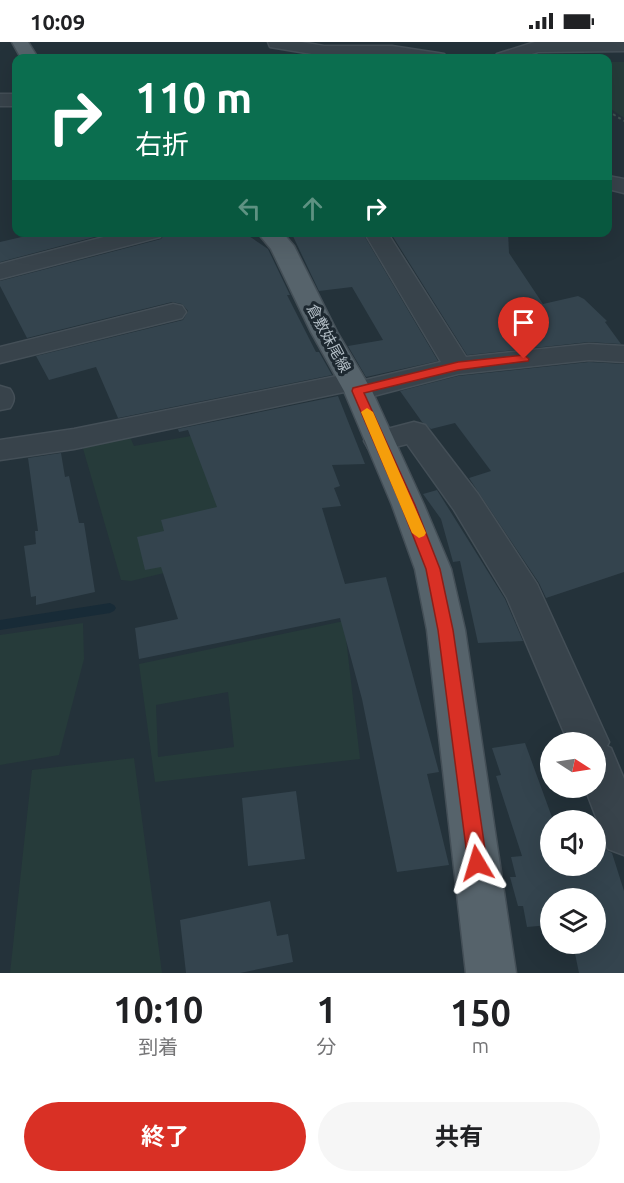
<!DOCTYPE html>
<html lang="ja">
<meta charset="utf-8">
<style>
:root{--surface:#fff;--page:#f6f6f6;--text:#202124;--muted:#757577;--accent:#d93025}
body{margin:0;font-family:Ubuntu,"Noto Sans JP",sans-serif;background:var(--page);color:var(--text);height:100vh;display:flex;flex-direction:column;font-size:22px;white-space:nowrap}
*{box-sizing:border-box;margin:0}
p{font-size:20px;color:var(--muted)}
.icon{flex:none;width:33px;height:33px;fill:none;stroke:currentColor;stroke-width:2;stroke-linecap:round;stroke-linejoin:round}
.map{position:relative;height:931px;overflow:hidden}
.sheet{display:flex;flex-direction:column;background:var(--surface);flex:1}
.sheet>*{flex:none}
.guide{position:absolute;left:12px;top:12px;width:600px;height:183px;border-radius:12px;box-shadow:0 6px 24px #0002;background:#0b6e4f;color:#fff;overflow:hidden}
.needle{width:39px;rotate:102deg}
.controls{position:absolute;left:540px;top:690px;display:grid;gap:12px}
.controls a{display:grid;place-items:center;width:66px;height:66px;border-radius:50%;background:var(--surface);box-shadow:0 6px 24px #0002;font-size:30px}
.pin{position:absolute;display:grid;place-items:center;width:51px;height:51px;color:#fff;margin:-62px -26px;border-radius:50% 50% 50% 0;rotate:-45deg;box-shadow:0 0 6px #0007}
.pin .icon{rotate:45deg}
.me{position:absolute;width:66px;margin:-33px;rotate:353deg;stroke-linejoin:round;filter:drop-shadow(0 0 4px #0008)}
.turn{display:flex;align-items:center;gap:21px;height:126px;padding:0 24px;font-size:27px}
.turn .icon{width:78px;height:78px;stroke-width:2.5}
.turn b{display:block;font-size:42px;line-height:51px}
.lanes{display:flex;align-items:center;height:57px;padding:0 24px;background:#0003;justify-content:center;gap:30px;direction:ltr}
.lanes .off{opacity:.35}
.eta{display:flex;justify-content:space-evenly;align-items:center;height:102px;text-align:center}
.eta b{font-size:36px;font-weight:700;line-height:42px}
.button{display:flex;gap:12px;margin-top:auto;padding:12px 24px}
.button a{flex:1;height:69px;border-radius:36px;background:var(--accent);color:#fff;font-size:24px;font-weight:700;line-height:69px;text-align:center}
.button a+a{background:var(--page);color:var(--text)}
.status{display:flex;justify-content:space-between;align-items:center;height:42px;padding:0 30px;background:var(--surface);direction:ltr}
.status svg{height:16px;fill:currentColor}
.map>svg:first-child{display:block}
.green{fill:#263b3a;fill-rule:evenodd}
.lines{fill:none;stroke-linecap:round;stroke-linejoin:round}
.stream{fill:#182b37;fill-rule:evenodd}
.building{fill:#34444e}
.minor-casing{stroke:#444f57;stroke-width:3}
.major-casing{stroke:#444f57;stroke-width:3}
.path{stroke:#3f5451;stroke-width:2;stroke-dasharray:3 3;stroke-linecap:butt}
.minor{fill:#38434b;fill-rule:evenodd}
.major{fill:#56636b;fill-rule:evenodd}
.route{fill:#d93025;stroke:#8d1f18;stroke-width:1.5}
.slow{fill:#f59e0b}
.labels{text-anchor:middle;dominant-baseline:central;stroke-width:6;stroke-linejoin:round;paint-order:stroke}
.street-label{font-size:15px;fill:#b3bec6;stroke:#1d2830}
</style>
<div class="status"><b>10:09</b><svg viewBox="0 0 49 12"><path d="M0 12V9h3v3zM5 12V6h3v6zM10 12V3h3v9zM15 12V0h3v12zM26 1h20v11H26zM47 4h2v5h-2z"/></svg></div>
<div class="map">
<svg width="624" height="931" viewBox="0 0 624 931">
<rect width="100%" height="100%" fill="#24323a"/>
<g class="green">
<polygon points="608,20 624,20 624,76 608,65"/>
<polygon points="248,384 292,500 131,539 121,538 82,403 129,393 134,404"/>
<path d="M344,579L360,717L155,740L139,622ZM228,650L234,705L158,715L156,663Z"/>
<polygon points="83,581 84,617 59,713 0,723 0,593"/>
<polygon points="134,716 162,931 10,931 32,728"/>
</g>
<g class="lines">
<polygon class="stream" points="110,561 114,563 116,566 114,569 110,571 0,588 0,578"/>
</g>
<g class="building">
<polygon points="43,190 104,190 106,192 0,220 0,200"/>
<polygon points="175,190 243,190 268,207 290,253 287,253 316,310 319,310 332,333 118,376 96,325 49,338 36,314 183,278 188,269 182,262 172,260 27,296 0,244 0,239 161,197 164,193"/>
<polygon points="291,190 362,190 438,319 366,335 348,304 383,298 352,245 319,249"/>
<polygon points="390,190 508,190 509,211 543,262 578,254 584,257 607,279 605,280 621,302 589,300 467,313"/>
<polygon points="589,320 624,322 624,530 546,556 539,541 469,436 491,429 455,381 431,387 422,380 400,349 458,334"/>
<polygon points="338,354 365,422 332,423 340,444 334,446 341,464 322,466 345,542 386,535 439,730 427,732 449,823 397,830 362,657 340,576 139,617 135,586 178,577 161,525 145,528 137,495 164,489 161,478 217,465 188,388 179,390 178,387"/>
<polygon points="61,411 65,435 69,434 79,481 84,481 95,550 36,563 36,554 31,555 24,504 36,502 35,489 38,489 28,416"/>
<polygon points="437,448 505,557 523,599 478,601 460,519 453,520 441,477 423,452"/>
<polygon points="525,701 553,778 550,778 550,824 596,824 596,809 606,808 612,811 624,849 624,931 579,931 573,902 596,902 596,856 550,856 550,883 527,885 523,864 518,864 510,835 516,835 511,815 522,814 496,734 501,733 492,706"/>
<polygon points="296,749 305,817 248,824 242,756"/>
<polygon points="270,859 277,894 288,892 293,920 240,931 186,931 180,878"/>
</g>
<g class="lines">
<g class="minor-casing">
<g id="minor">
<polygon points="268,0 301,0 324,4 392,4 438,11 444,12 447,16 324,14 270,5"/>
<polygon points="535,0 624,0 624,9 538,10 519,16 494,16 497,12"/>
<rect x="0" y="52" width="16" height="12"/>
<polygon points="608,134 624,137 624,151 608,147"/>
<polygon points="123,190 163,190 160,195 0,237 0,222"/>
<polygon points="364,190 387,190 466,315 589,302 624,304 624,320 589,318 458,332 358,358 348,355 344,350 74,407 0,418 0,398 74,387 352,331 362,334 365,338 441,320"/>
<polygon points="173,262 182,264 186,270 182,276 0,321 0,305"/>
<path d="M0,344L10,347C15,354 15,358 10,366L0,368Z"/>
<polygon points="414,380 425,383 478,452 537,542 609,700 607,704 611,706 624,737 624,813 608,807 585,746 596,746 596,700 568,700 507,556 454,468 407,402 379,409 368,406 364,399 368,392"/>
</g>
</g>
<g class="major-casing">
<g id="major">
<polygon points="12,0 28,0 38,16 21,16"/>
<polygon points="257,190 282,190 294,204 337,290 372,349 424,463 451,527 465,588 516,931 466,931 427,588 415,527 392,463 344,349 311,290 271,207"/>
</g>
</g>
<polyline class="path" points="608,69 624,79"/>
<use href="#minor" class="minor"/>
<use href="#major" class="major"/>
</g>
<polygon class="route" points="524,313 529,317 528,319 458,328 364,351 415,463 440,527 453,588 487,821 484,828 477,830 471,828 468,821 438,588 426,527 401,463 352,349 353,346 458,320"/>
<polygon class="slow" points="367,366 373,370 426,491 424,494 419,496 412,491 361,370"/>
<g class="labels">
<g class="street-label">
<text transform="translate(329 296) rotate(62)">倉敷妹尾線</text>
</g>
</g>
</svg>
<div class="controls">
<a><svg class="needle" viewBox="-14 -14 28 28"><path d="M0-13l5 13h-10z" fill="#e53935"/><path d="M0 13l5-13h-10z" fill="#757577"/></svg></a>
<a><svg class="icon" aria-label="sound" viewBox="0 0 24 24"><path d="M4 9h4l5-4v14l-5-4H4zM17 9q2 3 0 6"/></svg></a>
<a><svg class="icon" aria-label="layers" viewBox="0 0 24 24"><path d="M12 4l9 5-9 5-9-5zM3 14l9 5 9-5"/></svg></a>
</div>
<div class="pin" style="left:524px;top:317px;background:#d93025"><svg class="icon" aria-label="arrive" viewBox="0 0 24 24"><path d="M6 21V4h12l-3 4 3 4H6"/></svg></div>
<svg class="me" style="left:477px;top:821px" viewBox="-20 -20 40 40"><path d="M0-17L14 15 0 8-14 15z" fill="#d93025" stroke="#fff" stroke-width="4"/></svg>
<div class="guide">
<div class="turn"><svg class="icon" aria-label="right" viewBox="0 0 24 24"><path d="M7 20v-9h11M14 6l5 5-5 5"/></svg><div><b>110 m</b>右折</div></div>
<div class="lanes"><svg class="icon off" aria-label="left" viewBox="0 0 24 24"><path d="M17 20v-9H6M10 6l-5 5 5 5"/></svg><svg class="icon off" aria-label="ahead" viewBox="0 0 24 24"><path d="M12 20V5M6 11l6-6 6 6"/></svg><svg class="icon" aria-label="right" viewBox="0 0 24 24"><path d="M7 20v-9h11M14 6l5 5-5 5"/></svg></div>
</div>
</div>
<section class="sheet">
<div class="eta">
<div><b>10:10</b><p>到着</p></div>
<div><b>1</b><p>分</p></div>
<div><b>150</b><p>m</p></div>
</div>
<div class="button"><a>終了</a><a>共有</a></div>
</section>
